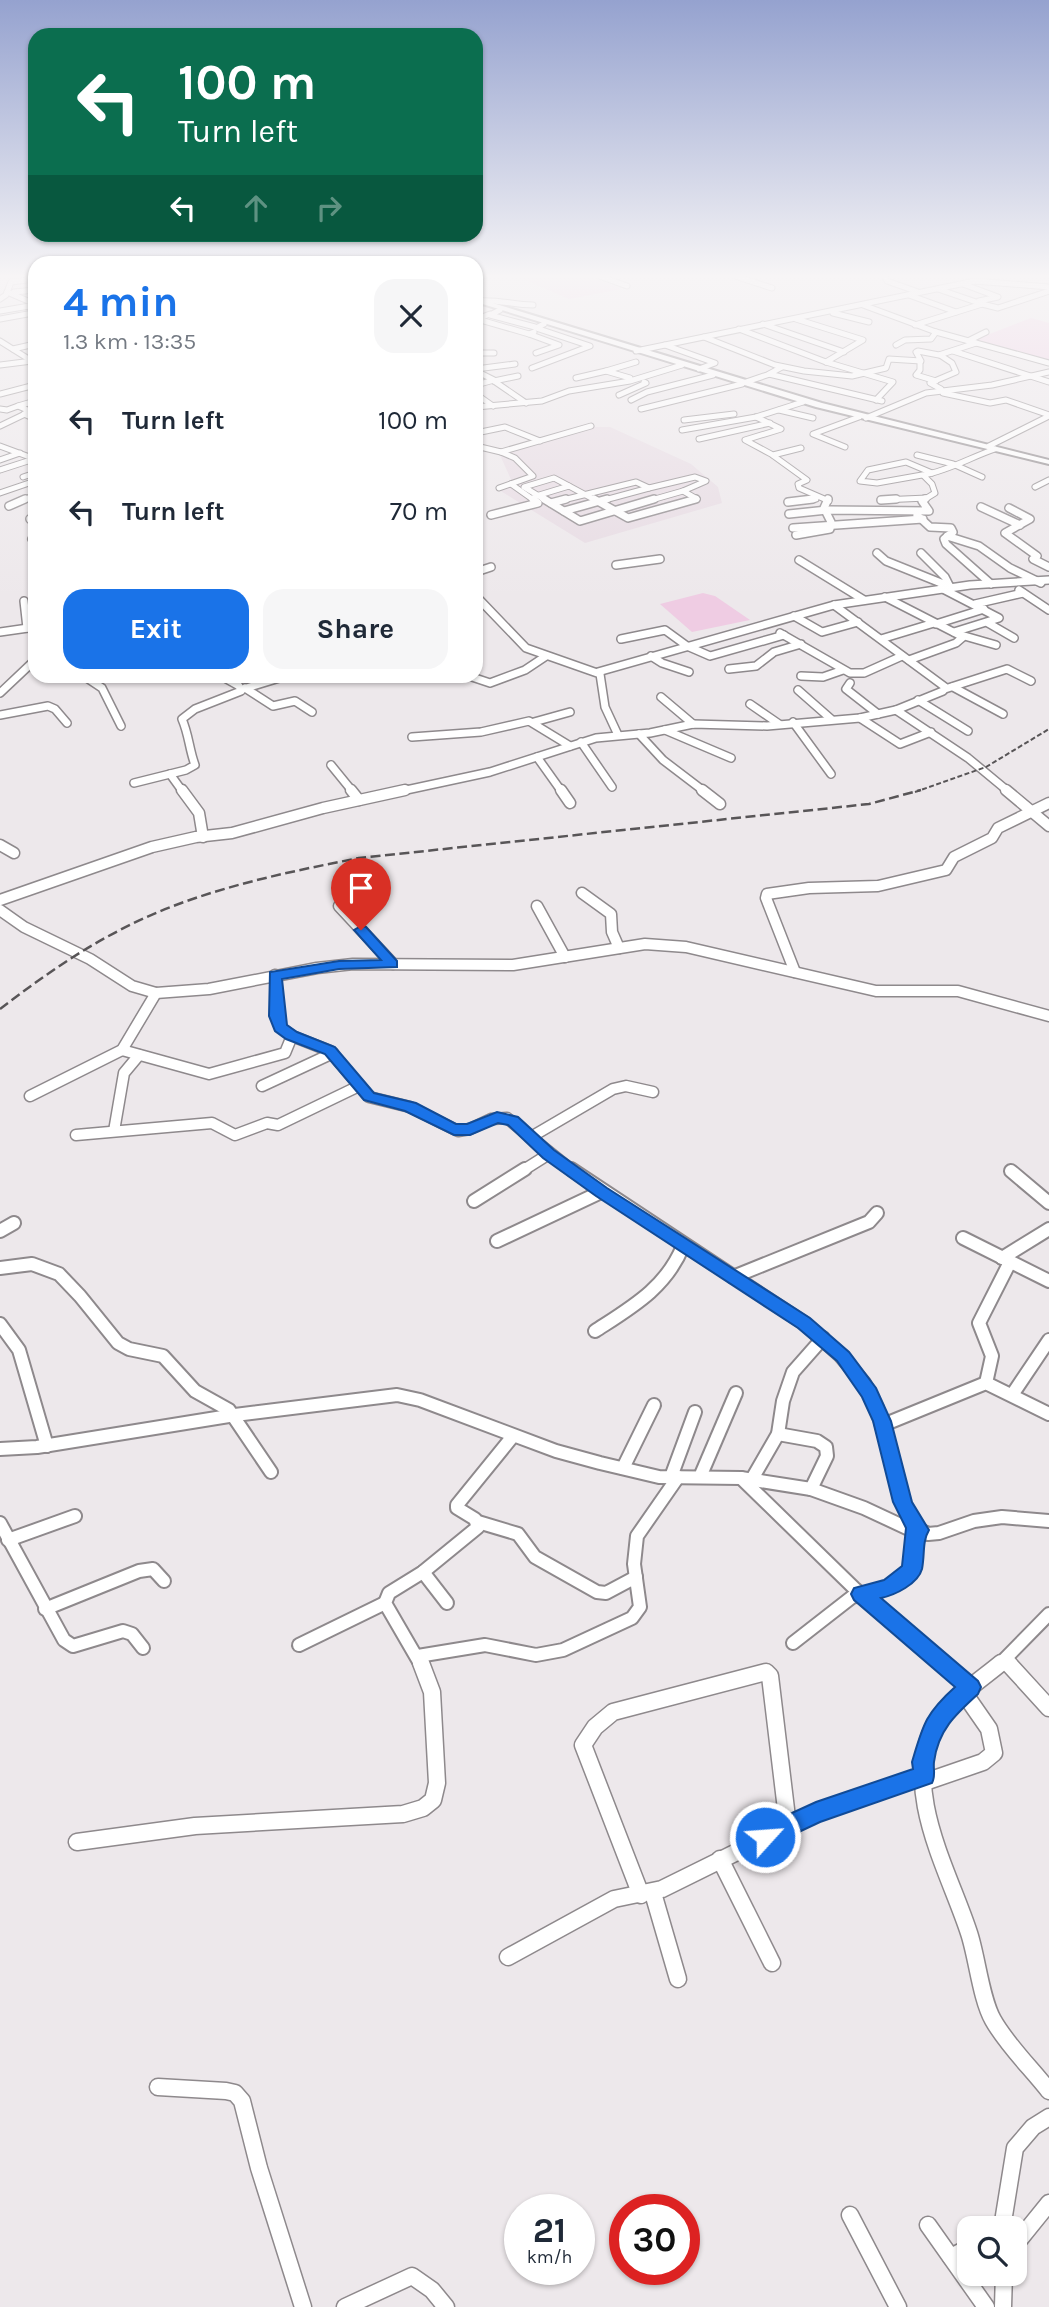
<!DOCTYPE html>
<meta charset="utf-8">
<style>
:root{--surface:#fff;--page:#f6f6f7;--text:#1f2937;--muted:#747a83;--accent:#1a73e8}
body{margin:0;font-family:Karla,sans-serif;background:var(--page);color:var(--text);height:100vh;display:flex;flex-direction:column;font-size:26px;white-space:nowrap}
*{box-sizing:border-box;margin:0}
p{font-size:23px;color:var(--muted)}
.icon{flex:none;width:38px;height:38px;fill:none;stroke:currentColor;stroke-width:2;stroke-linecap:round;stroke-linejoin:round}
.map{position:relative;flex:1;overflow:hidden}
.drawer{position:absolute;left:28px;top:256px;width:455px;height:427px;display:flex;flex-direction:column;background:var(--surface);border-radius:21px;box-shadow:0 2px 5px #0004}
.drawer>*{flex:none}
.hud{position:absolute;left:28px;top:28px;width:455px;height:214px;border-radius:21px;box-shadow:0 2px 5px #0004;background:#0b6e4f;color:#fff;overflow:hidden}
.fabs{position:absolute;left:957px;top:2216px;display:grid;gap:14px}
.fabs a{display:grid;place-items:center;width:70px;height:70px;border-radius:14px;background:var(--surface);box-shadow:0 2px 5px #0004;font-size:35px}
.speed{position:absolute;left:504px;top:2194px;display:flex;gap:14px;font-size:35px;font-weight:700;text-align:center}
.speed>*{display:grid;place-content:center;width:91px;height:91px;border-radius:50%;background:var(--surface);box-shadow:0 2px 5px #0004;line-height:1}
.speed small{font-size:18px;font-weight:400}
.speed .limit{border:10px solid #d22;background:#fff;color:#111}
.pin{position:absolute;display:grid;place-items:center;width:60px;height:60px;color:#fff;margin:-72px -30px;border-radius:50% 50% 50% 0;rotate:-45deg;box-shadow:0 0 7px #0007}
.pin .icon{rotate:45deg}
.me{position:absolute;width:77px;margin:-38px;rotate:64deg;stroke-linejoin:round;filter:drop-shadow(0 0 5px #0008)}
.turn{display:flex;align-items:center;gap:24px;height:147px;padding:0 35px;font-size:32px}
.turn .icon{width:91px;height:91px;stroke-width:2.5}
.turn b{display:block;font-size:49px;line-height:60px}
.lanes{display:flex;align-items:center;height:66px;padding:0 35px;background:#0003;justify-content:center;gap:35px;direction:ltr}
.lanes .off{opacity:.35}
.round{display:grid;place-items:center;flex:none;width:74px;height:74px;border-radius:21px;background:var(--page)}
.headline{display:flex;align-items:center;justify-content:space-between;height:119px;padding:0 35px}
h1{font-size:42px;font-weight:700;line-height:52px;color:var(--accent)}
.primary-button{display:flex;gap:14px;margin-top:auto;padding:14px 35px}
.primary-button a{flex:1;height:80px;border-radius:21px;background:var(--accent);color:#fff;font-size:28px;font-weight:700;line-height:80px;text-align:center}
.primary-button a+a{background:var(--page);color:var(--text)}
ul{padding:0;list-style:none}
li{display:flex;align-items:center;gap:21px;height:91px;padding:0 35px}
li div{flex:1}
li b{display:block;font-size:26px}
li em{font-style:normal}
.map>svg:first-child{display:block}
.built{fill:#e7dbe3}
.green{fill:#efcce3}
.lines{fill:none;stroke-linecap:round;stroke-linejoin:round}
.minor-far4-casing{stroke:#8e898c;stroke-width:7}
.minor-far3-casing{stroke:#8e898c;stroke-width:10}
.minor-far2-casing{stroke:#8e898c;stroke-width:13}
.minor-far1-casing{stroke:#8e898c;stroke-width:16}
.minor-casing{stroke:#8e898c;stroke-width:19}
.major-casing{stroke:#8e898c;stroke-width:4}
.minor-far4{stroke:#fff;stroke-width:5}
.minor-far3{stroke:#fff;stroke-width:7}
.minor-far2{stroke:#fff;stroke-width:10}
.minor-far1{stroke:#fff;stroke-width:12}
.minor{stroke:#fff;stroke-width:16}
.major{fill:#fff;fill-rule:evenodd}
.rail-far1{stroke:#585557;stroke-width:2;stroke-dasharray:5 2.5;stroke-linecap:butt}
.rail{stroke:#585557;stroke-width:2.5;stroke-dasharray:10 4.5;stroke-linecap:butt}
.route{fill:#1a73e8;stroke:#114b97;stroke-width:2}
</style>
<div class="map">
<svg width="1049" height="2307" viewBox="0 0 1049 2307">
<rect width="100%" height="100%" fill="#ede8eb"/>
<polygon class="built" points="593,427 610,427 691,464 718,487 722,503 585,543 499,490 513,484 500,455"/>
<g class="green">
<polygon points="518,277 591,277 622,289 569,299"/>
<polygon points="1031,318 1049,323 1049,360 974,340"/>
<polygon points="703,593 715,596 750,620 692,632 660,604"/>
</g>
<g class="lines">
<g class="minor-far4-casing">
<g id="minor-far4">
<polyline points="602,277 627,286"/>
<polyline points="738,277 772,288"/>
<polyline points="885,277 887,281 918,292"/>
<polyline points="476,278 481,277"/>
<polyline points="963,284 998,297 979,301"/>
<polyline points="7,292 35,304"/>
<polyline points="14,292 35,290"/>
<polyline points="909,295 956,312"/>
<polyline points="0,299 6,295 11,282 35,279"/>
<path d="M478,301C497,299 514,305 533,305"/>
<polyline points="982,304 998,308 1049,291"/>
<polyline points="863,305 936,332 1049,363"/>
<polyline points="500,310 490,315 535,327"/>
<polyline points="0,311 35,305"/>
<polyline points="833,313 869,322"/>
<polyline points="490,314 477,319 529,334"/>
<polyline points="0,319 33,313"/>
<polyline points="796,319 863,340 826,362"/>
<polyline points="763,324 844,352"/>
<polyline points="915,325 982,304 938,289"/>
<polyline points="739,329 826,362 893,382 876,400"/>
<polyline points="534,332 529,334 559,345 536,353"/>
<polyline points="704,337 775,365 804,371 852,376 886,368 889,359 921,361 916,352 918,351 939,355 976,343"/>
<polyline points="0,341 35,363"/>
<polyline points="968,341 986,332"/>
<polyline points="665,345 715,363 699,369"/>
<polyline points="896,345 905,340 931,339 936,332"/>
<polyline points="13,349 35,344"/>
<polyline points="636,351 975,281 1049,287"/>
<polyline points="953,351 1049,382"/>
<polyline points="476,353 494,353"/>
<polyline points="940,355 952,363 956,372 930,383 941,389"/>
<polyline points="920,361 920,370 916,375 936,381"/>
<polyline points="0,365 32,361"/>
<polyline points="782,367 769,374 882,401"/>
<polyline points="532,368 590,346 536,328 544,324"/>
<polyline points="476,369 515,364"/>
<polyline points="476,371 494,380 476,385"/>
<polyline points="606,371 636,362"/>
<polyline points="576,378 606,371 630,378"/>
<polyline points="494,381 526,403"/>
<polyline points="494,381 518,376"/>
<polyline points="743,383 770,374"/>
<polyline points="943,393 990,403 1006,400 1049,415"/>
<polyline points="0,394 35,385"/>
<polyline points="476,394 493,406"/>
<polyline points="619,395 646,383 644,382"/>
<polyline points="631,400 647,392 713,375"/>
<polyline points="35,401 18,406 30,411 24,414 35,419"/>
<polyline points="476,407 542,401 569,391 630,381 682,365"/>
<polyline points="0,409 7,410 18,406"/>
<polyline points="641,409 742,384"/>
<polyline points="779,410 813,418"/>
<polyline points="756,417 781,429 745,440 771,454 807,480 798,484 799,488 829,501"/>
<polyline points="866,418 926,393 992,385 1049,372"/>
<polyline points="684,420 734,414"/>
<polyline points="0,426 25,414"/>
<polyline points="682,430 756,417 803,402"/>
<polyline points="476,433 505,427 540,441"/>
<polyline points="699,439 770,423"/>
<polyline points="0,446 35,459"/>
<polyline points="476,446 501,452 591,426"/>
<polyline points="989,446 1049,416"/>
<polyline points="845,447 813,434 859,417"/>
<polyline points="773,455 801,448"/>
<polyline points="917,455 953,464 982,477"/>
<polyline points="0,460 20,453"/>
<polyline points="0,470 34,459"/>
<polyline points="922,475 877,483 860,481 868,470 906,462 932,473"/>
<polyline points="23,477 35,473"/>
<polyline points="511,484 535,501"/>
<polyline points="1035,487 1049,480"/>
<polyline points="499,488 533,476 515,458 501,452"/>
<polyline points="649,488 695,477 706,481 683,491 697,499 689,501"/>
<polyline points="0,493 35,481"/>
<polyline points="536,496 569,486 597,501"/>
<polyline points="881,500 927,498"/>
<polyline points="21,501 35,495"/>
<polyline points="547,501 524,487 554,478 569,486"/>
<polyline points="559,501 636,482 649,488 601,501"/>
<polyline points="648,501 683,491"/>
<polyline points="796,501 816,499"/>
<path d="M922,501L935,493L932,484L923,475C948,471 971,457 995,449"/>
</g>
</g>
<g class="minor-far3-casing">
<g id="minor-far3">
<polyline points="544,499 580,521 654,499"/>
<polyline points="594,499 628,518 696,499"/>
<polyline points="881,500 896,499"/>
<polyline points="788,502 813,499"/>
<polyline points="551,503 566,499"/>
<polyline points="9,506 25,499"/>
<polyline points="981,507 1020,525"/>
<polyline points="1009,508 1030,519 1005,533 1037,556 1033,559 1049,567"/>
<polyline points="564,511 607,499"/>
<polyline points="789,514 827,510 929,511 922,501 925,499"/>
<polyline points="491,515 538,503 533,499"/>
<polyline points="917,515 930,527 951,528 953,532 944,539 946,544 991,584"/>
<polyline points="30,519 35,518"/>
<polyline points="793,528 923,519"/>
<polyline points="35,535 32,539 35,542"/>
<polyline points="796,535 830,529 831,522 824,508 828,499"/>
<polyline points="947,536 979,546 1010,568 1041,583"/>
<polyline points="877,553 886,561 951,587"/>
<polyline points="921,553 945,577 949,585"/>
<polyline points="799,560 864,600"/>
<polyline points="616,565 660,559"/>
<polyline points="476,572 491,567"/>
<polyline points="941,588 999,618 954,632"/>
<polyline points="1019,590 1049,610"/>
<polyline points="476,596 526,648 600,674 605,707 618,735"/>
<polyline points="885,597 963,637 956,643 909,660"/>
<polyline points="24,601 27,628"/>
<polyline points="975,604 1023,593"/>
<polyline points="834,605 945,687 943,691 896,710 968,758 1009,792"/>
<polyline points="794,616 822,632 858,622"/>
<polyline points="988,623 1014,638"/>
<polyline points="936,624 984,609"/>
<polyline points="0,632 35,627"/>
<polyline points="780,633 850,673 864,673 902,656"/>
<polyline points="961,635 996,645"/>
<polyline points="621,639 665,630 687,646 710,656 784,635"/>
<polyline points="881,639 934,623"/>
<polyline points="651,656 662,663 689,672"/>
<polyline points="729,669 756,666 774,652 801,644"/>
<polyline points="598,672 834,605 970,585 1049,580"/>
<polyline points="84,676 102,688 121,726"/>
<polyline points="469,676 490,683 525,670 546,656"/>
<polyline points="801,676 823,677 843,670"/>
<polyline points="850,683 846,689 878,714"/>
<polyline points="953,687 1003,714"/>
<polyline points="245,688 273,706 295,701 312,712"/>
<polyline points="243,689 286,676"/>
<polyline points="945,689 1007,669 1031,681"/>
<polyline points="798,690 831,719"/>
<polyline points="0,693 35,660"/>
<polyline points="661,697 693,724"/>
<polyline points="918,700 968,731"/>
<polyline points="750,704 779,724"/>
<polyline points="0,715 48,706 55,709 67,723"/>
<polyline points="860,718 900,744 931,732"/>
<polyline points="534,722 570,712"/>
<polyline points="793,722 831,774"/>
<polyline points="665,730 731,758"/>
<polyline points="639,734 663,760 705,792"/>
<polyline points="412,737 481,732 529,721 570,746"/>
<polyline points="581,742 612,787"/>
<polyline points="537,757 562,792"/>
<polyline points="331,765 353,792"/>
<polyline points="170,774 183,792"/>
<path d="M134,783L186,770L195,765C189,749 189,735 182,719L195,709L241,691L239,686L221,676"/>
<polyline points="397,792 490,772 596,738 650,733 693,724 767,726 860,718 896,710"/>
</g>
</g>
<g class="minor-far2-casing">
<g id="minor-far2">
<polyline points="182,790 199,813 203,837"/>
<polyline points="351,790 359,800"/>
<polyline points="561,790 570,803"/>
<polyline points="702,790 720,804"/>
<polyline points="1006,790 1049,826"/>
<polyline points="0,845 14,853"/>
<polyline points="582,893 611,914 612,932 619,948"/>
<polyline points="0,900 152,847 196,837 232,833 323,808 405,790"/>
<polyline points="339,906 393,964"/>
<polyline points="537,906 565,957"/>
<polyline points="0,910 24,927 90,959 132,986 156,993 209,989 317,968 353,964 513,965 645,944 686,947 876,991 958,991 1049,1016"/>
<polyline points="795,972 766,898 767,894 809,888 878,886 946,870 954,857 992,838 998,828 1049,803"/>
<polyline points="275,975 280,1027 292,1036 330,1051 369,1097 410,1107 458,1131 470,1129 491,1119 507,1118 573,1171"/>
<polyline points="122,1050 209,1074 285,1053 292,1036"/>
<polyline points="262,1086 333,1053"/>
<polyline points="30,1096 122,1050 156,993"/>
<polyline points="114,1131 124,1073 139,1055"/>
<polyline points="76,1135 212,1123 235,1135 267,1123 278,1125 359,1086"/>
<polyline points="531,1137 613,1089 626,1086 653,1092"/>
<polyline points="522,1171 549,1154"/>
</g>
</g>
<g class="minor-far1-casing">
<g id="minor-far1">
<polyline points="571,1169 804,1323 840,1355 864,1383 877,1408 903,1503 918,1529 928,1534 939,1533 974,1521 1002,1517 1049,1521"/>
<polyline points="1011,1171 1049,1203"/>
<polyline points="474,1201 525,1169"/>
<polyline points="0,1231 14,1223"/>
<polyline points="963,1238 1049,1281"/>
<polyline points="497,1241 601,1192"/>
<polyline points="1002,1258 1049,1229"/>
<polyline points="0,1268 32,1264 59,1274 80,1296 118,1343 129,1349 163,1356 195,1391 229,1410 271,1472"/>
<polyline points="733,1277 869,1222 877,1213"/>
<polyline points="0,1324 19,1350 47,1446"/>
<path d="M595,1331C632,1307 666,1288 683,1246"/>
<polyline points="986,1383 992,1356 979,1323 1010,1262"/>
<polyline points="1012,1395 1049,1340"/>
<polyline points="883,1425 986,1383 1049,1414"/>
<polyline points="778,1434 817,1441 826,1447 827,1456 811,1489"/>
<polyline points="0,1449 37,1447 235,1415 397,1395 420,1400 556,1451 600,1463 659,1477 741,1478 811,1489 864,1508 909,1529 919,1530"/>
<polyline points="623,1468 654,1405"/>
<polyline points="671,1477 695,1412"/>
<polyline points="700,1477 736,1393"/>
<polyline points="741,1478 854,1588 944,1665"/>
<polyline points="752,1479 778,1434 783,1401 793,1372 823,1338"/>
<polyline points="478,1522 518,1534 535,1557 597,1592 606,1593 636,1577"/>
<polyline points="0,1523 64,1640 73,1646 123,1631 132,1634 143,1648"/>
<polyline points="8,1540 75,1516"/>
<polyline points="423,1572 447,1603"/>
<polyline points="45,1609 139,1571 153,1569 164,1581"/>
<polyline points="793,1643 852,1597 890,1587 912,1570 915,1529"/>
<polyline points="299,1645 385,1603"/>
<polyline points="418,1656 485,1645 536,1655 563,1650 632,1618 640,1607 634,1564 637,1536 678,1477"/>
<polyline points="1005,1660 1009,1665"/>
<polyline points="421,1665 385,1603 389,1593 423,1572 478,1527 475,1519 457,1508 457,1505 513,1436"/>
<polyline points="999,1665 1049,1614"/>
</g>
</g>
<g class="minor-casing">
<g id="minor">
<polyline points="942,1663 970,1687"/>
<path d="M1001,1663C982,1679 947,1702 935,1724C900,1789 949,1871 969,1933C977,1957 981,1999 993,2020C1007,2045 1031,2068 1049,2091"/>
<polyline points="1008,1663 1049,1708"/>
<polyline points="925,1782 983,1762 994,1753 989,1729 964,1693"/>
<polyline points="77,1842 195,1826 403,1814 423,1808 433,1800 437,1783 432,1692 421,1663"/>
<polyline points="720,1859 772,1963"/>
<polyline points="653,1893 678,1979"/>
<polyline points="641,1895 583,1745 595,1727 613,1712 766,1672 770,1676 788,1826"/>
<polyline points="508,1957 614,1899 662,1889 816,1813 924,1776"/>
<polyline points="158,2087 226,2091 235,2093 242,2101 259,2168 303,2307"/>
<polyline points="850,2215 898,2307"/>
<polyline points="928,2225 986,2307"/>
<polyline points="1002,2228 1015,2148 1033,2127 1049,2117"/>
<polyline points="1015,2245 1049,2203"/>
<polyline points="951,2257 970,2247"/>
<polyline points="345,2307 412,2276 432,2290 446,2307"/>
<polyline points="1003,2307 1004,2273"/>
</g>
</g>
<g class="major-casing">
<polygon id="major" points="476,298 822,403 1049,460 1049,464 816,407 476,302"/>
</g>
<use href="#minor-far4" class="minor-far4"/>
<use href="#minor-far3" class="minor-far3"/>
<use href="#minor-far2" class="minor-far2"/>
<use href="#minor-far1" class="minor-far1"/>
<use href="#minor" class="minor"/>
<use href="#major" class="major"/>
<polyline class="rail-far1" points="915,792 986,767 1049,729"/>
<path class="rail" d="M0,1009C38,980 77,952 120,930C194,891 278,874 359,858L869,804L921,790"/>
</g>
<linearGradient id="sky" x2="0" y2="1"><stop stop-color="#95a2cf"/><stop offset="0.46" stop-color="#f7f5f6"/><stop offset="1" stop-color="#f7f5f6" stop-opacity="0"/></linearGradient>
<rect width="1049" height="600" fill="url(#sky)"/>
<path class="route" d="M361,926L366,927L397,961V967L339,969L282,979L287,1025L297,1032L335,1047L374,1093L416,1103L456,1124H467L497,1112L518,1117L554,1150L607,1188L810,1318L849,1352L876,1388L891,1421L912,1502L929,1530C922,1542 925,1554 922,1569C918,1584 895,1595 881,1598L978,1681L981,1687L978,1694C956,1714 938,1730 934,1762C933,1770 936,1775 932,1783L820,1822L765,1848L757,1845L754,1837L757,1829L816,1802L913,1769L912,1762C923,1725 925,1714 955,1687L854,1600L851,1594L854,1588L884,1580L902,1566L906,1528L893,1502L873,1421L862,1397L837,1361L798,1328L596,1196L543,1158L508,1125L498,1123L470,1135H454L405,1111L364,1100L325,1054L286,1039L275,1031L269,1016L270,972L339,961L381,960L354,930Z"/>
</svg>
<div class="fabs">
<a><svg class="icon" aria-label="search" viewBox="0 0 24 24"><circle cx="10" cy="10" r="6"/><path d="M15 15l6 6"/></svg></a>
</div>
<div class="speed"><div>21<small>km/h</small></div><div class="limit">30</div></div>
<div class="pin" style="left:361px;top:930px;background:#d93025"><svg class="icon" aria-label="arrive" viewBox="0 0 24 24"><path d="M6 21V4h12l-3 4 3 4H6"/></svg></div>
<svg class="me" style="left:765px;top:1837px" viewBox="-20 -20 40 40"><circle r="17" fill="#1a73e8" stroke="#fff" stroke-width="3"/><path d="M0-11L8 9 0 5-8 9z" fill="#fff"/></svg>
<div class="hud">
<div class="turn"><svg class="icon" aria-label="left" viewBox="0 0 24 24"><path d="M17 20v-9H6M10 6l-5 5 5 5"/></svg><div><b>100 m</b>Turn left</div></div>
<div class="lanes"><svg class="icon" aria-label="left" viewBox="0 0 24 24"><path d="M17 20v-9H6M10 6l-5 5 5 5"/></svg><svg class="icon off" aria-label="ahead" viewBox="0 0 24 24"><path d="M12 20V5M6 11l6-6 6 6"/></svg><svg class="icon off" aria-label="right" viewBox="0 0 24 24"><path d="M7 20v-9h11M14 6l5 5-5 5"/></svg></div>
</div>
<section class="drawer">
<div class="headline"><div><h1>4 min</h1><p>1.3 km · 13:35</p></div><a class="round"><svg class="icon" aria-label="close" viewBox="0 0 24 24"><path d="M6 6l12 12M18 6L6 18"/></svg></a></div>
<ul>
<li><svg class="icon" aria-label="left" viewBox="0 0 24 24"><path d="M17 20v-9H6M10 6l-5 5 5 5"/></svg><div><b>Turn left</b></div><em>100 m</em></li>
<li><svg class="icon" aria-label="left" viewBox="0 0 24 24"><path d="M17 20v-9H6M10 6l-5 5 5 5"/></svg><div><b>Turn left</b></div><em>70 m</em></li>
</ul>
<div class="primary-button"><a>Exit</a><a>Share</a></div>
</section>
</div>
